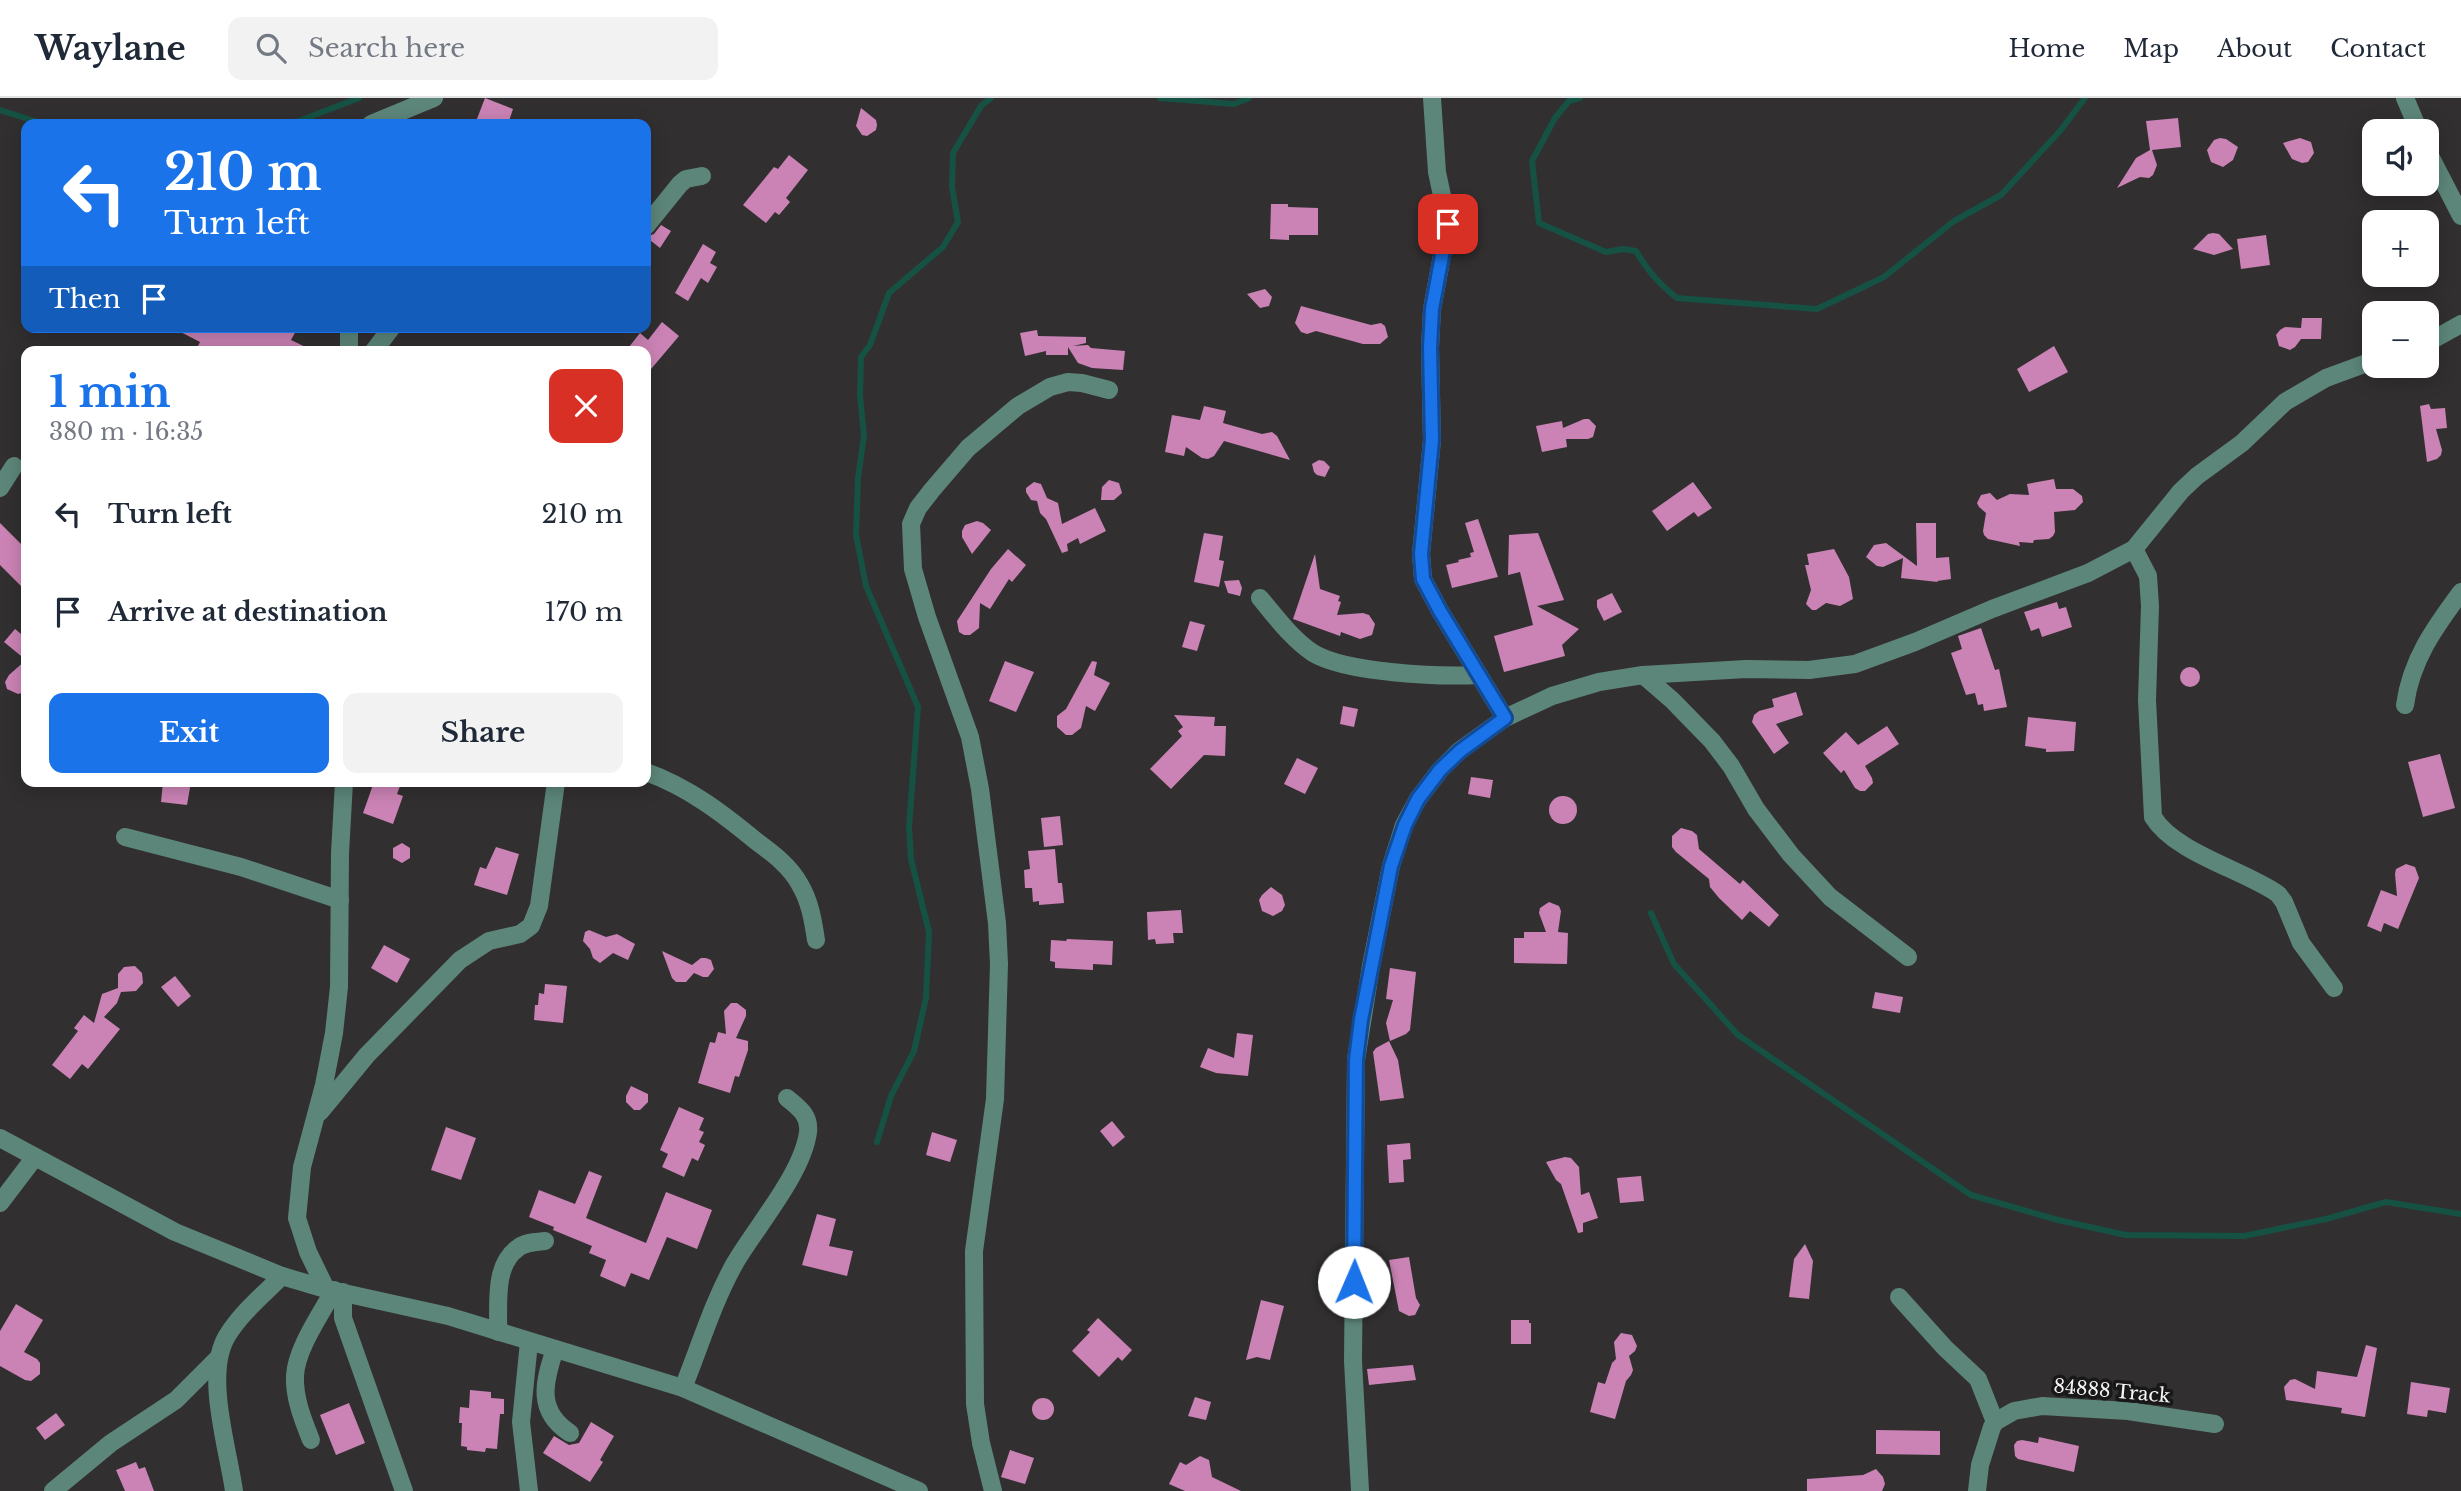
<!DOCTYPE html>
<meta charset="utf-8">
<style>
:root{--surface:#fff;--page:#f2f2f3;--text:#1f2937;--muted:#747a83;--line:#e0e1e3;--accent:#1a73e8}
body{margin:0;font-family:"Libre Baskerville",serif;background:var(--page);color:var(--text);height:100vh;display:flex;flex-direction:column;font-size:26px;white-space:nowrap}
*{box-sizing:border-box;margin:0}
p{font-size:23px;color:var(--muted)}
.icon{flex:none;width:38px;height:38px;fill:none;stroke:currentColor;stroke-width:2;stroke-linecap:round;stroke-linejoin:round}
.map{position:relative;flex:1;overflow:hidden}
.panel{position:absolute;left:21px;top:248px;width:630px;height:441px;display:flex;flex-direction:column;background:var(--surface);border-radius:14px;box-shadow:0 4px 18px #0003}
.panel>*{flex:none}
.banner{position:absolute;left:21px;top:21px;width:630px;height:214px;border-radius:14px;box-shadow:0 4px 18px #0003;background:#1a73e8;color:#fff;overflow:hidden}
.tools{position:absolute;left:2362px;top:21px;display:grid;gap:14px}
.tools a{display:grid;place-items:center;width:77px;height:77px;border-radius:14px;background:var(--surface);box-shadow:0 4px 18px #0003;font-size:35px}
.pin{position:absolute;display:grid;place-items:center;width:60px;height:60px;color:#fff;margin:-30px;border-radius:14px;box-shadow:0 4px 10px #0006}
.me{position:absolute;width:77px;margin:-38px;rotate:1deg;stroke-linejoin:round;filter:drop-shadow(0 0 5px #0008)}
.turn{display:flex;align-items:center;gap:24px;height:147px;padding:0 28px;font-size:32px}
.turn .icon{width:91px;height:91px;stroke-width:2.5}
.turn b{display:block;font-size:49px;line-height:60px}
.then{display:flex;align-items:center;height:66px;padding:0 28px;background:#0003;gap:14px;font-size:26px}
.round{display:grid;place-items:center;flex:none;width:74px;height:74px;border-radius:14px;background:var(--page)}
.headline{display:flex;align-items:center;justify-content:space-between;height:119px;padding:0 28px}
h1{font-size:42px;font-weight:800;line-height:52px;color:var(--accent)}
.button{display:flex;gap:14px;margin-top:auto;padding:14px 28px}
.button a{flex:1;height:80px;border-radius:14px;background:var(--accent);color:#fff;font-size:28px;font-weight:800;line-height:80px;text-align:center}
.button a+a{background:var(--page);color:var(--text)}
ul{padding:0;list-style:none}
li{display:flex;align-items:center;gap:21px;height:98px;padding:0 28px}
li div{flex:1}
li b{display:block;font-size:26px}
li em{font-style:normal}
header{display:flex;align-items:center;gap:42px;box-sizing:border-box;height:98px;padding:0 35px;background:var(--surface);border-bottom:2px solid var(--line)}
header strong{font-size:33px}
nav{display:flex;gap:38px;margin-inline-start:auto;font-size:24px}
.search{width:490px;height:63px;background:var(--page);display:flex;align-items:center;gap:18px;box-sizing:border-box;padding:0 24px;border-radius:14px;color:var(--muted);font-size:26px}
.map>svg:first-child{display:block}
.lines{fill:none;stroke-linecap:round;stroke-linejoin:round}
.stream{stroke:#155244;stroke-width:6}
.building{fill:#cb83b5}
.minor{stroke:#5d867a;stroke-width:18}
.route-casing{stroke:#114b97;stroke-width:18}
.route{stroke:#1a73e8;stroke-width:12}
.labels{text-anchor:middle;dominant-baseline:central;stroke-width:7;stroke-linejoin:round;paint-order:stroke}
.street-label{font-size:19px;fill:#f6f4f5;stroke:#191819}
</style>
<header>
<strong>Waylane</strong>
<div class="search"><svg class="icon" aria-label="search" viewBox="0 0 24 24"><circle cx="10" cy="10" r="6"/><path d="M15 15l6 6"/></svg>Search here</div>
<nav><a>Home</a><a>Map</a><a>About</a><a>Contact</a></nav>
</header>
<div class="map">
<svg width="2461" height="1393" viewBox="0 0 2461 1393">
<rect width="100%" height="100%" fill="#322f31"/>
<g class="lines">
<g class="stream">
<polyline points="1160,0 1234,6 1249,0"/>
<path d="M1580,0L1569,3L1555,20L1532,63L1539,125L1606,154L1623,151L1636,153C1648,173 1659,186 1677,200L1817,211L1884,179L1954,123L2001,97L2060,33L2085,0"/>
<polyline points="0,12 44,26"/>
<polyline points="291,26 359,0"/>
<polyline points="1651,815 1674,866 1738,937 1971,1097 2058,1122 2126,1137 2244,1138 2326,1121 2386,1104 2461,1116"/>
<polyline points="877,1044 891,998 914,953 926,900 929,834 911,761 909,729 918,609 866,488 856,437 858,380 864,337 860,298 861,259 870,247 889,195 943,149 958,124 952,89 953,55 981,8 991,0"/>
</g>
</g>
<g class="building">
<polygon points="485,0 513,11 508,26 475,26"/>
<polygon points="861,10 876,22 877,27 876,32 867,38 862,37 856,28"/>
<polygon points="2178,20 2181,49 2152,52 2157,67 2153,77 2149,80 2140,79 2117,90 2136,60 2150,52 2146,23"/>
<polygon points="2220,40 2226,41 2238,49 2233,62 2223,69 2211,64 2207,52 2214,42"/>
<polygon points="2300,40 2311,44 2314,55 2308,64 2302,65 2292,61 2283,45"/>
<polygon points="789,57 808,72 786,100 790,104 779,117 775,114 766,125 743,107 774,69 778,71"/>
<polygon points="1271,106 1288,106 1288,109 1318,110 1318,137 1289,137 1289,142 1270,141"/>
<polygon points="661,127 671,133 660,150 646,139 654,136"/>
<polygon points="2213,135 2219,136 2233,151 2214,157 2193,151 2208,136"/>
<polygon points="2266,137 2270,167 2241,171 2237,141"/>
<polygon points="703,146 716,154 710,165 717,169 708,185 701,180 688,203 675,195"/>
<polygon points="1265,191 1272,199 1269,208 1260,210 1247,196"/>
<polygon points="1301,208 1371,227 1381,225 1385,228 1388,239 1380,246 1363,246 1316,233 1307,236 1301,234 1295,225"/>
<polygon points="2302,220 2322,220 2321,241 2301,241 2295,249 2290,252 2279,248 2276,237 2280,232 2285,229 2301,230"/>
<polygon points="662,224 679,238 646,277 646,254 625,254 640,235 648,242"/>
<polygon points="171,229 298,229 291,242 316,254 195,254 200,244"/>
<polygon points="1037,232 1038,238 1086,239 1086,245 1073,248 1088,247 1091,250 1125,253 1123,272 1092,270 1078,265 1068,249 1068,257 1046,257 1046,253 1025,258 1020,235"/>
<polygon points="2054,248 2068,274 2029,294 2017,271"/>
<polygon points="2429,306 2431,311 2445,310 2447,330 2436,331 2442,352 2441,357 2437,361 2427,364 2420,308"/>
<polygon points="1204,308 1226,313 1223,325 1262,336 1272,334 1277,338 1290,362 1224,343 1214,358 1208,361 1202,360 1186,349 1184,358 1165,354 1172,317 1200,322"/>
<polygon points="1584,321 1589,321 1596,328 1593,339 1588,341 1566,341 1567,349 1542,354 1536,328 1562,323 1563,330"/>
<polygon points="1319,362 1324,363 1330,369 1325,379 1317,377 1314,374 1312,366"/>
<polygon points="2054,381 2056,391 2073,391 2082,398 2083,404 2075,412 2054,414 2055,434 2053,438 2049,441 2034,442 2033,445 2019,444 2020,448 1988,441 1984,437 1983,433 1986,415 1979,409 1977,405 1981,397 1990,395 1997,402 2010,396 2029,397 2027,386"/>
<polygon points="1109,382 1119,385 1122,395 1114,402 1101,402 1102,389"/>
<polygon points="1034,384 1041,386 1047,400 1058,405 1062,426 1095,410 1106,433 1080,446 1078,440 1067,446 1068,453 1062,455 1046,421 1040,415 1037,403 1031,402 1026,394 1026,390"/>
<polygon points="1693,384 1712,410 1698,419 1694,414 1667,433 1652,413"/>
<polygon points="1478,421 1498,479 1452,490 1446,467 1459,464 1458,462 1471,459 1470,455 1474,454 1465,425"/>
<polygon points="977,423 983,425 991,432 972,456 962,439 962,433 965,427"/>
<polygon points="0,425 26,451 26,493 0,467"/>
<polygon points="1916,425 1936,425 1936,460 1949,459 1951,481 1937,483 1938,484 1901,480 1903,460 1883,469 1877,468 1866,459 1874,447 1886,445 1917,468"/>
<polygon points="1204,435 1223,438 1219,462 1224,463 1219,489 1194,484"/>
<polygon points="1538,435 1564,502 1537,508 1579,531 1562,547 1565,558 1504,574 1494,538 1533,527 1520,474 1508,477 1509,437"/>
<polygon points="1008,451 1026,467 1012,484 1009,481 990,511 980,505 979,530 970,537 964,537 959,534 957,523 991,471"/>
<polygon points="1834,451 1849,479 1853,501 1840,508 1826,505 1816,512 1812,512 1806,506 1811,492 1805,467 1809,467 1807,456"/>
<polygon points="1315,456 1320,491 1340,498 1338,503 1341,504 1337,517 1363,515 1369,517 1375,526 1372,537 1360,541 1341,534 1340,538 1293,521"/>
<polygon points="1239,482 1242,490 1240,498 1228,495 1224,483"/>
<polygon points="1612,495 1622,514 1604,523 1597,509 1597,502"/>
<polygon points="2057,504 2059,511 2066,509 2072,529 2042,539 2039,530 2031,533 2024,514"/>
<polygon points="1190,523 1205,527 1197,553 1182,549"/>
<polygon points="1981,530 1995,572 1999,571 2007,609 1984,613 1983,606 1978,607 1975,595 1966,597 1951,555 1962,551 1958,538"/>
<polygon points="15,531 26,540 26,594 18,596 7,591 5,584 9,577 26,562 4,544"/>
<polygon points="1005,563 1034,574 1016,614 989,603"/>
<polygon points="1092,563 1097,564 1094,577 1110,585 1095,613 1086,608 1081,630 1072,637 1066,637 1057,629 1057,618 1066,611"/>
<circle cx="2190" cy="579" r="10"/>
<polygon points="1796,594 1803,617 1776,626 1789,645 1774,656 1752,624 1754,617 1759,613 1774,609 1772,601"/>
<polygon points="1343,608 1358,611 1354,629 1340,626"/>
<polygon points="1174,617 1215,619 1214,628 1226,628 1225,658 1204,657 1171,691 1150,671 1182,638 1178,633 1183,629"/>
<polygon points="2028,619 2076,624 2074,653 2046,654 2046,651 2025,648"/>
<polygon points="1887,628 1899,646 1865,668 1872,680 1873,685 1865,693 1860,693 1855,690 1844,672 1841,675 1823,655 1846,634 1858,647"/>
<polygon points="2440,656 2455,710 2423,719 2408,664"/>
<polygon points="1297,660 1318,670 1305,696 1284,686"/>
<polygon points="1471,679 1493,682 1490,700 1468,696"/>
<polygon points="163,684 191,684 187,707 161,704"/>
<polygon points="374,684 391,684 400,688 397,696 403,698 393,726 363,715"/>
<circle cx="1563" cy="712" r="14"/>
<polygon points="1060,718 1063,747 1044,749 1041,720"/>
<polygon points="1681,730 1692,733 1697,737 1699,751 1740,786 1743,782 1779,817 1769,829 1750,813 1742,822 1719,800 1710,789 1709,781 1676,754 1672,749 1672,738"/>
<polygon points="402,745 410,750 410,760 402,765 393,760 393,750"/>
<polygon points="496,749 519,756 507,797 474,787 480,769 486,771"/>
<polygon points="1055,751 1058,785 1062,785 1064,805 1039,807 1039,803 1033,804 1032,790 1025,790 1024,772 1030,771 1028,753"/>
<polygon points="2406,766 2415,769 2419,780 2398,831 2384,825 2381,834 2367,828 2381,792 2397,798 2395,776 2396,771"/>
<polygon points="1271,789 1282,797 1285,807 1282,813 1273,818 1262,813 1259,802 1262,797"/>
<polygon points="1549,804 1559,808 1561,813 1558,834 1568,835 1567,866 1514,865 1514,840 1524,840 1524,834 1546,834 1539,815 1540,810"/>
<polygon points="1181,812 1183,835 1173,835 1174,845 1156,846 1155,841 1148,842 1147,814"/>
<polygon points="589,832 606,839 617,836 635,846 628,862 613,855 600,865 593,860 590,851 583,843 585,834"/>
<polygon points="1067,841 1113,843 1112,867 1093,866 1093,872 1055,870 1055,864 1050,863 1051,842 1066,843"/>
<polygon points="384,847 410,861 397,885 371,870"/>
<polygon points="662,853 692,867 701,860 706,860 711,862 714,871 708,879 703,879 694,875 686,884 676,884 672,880"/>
<polygon points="135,868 142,875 143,885 136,893 121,894 117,905 104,919 120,931 88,971 82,966 70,981 52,967 78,933 74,930 84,917 94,925 102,896 118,890 118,876 124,869"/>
<polygon points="1390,870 1416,874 1410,932 1406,936 1390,943 1386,925 1393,902 1386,901"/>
<polygon points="175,878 191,898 178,909 161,889"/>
<polygon points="545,886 567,888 563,925 534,922 535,907 538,907 539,895 544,896"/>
<polygon points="1875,894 1903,899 1900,915 1872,910"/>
<polygon points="731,905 737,905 746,912 746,918 736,940 748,943 748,952 739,979 735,978 730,995 698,985 710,944 715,945 718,934 726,936 724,913"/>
<polygon points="1237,935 1253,937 1248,978 1216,975 1200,969 1208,950 1234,960"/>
<polygon points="1389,943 1398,962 1404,1000 1380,1003 1373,954 1376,950"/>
<polygon points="631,988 648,996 648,1004 640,1012 634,1012 626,1004 626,998"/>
<polygon points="679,1009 704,1020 699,1032 704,1034 699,1044 705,1047 698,1063 692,1060 684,1079 662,1069 668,1056 660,1052"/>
<polygon points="1112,1023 1125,1039 1113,1049 1100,1033"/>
<polygon points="446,1029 476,1040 461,1082 431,1072"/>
<polygon points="932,1034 957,1042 950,1064 926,1057"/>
<polygon points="1410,1045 1411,1061 1403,1062 1404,1084 1389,1085 1387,1047"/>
<polygon points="1565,1059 1571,1060 1579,1069 1581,1097 1589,1094 1598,1120 1583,1125 1583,1134 1578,1135 1561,1086 1556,1082 1546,1064"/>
<polygon points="589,1073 602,1078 586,1120 646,1145 666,1094 712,1112 697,1151 667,1139 649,1182 631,1175 625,1189 600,1178 606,1162 589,1155 592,1148 553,1132 554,1129 529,1119 539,1092 575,1106"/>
<polygon points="1641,1078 1644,1103 1620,1105 1617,1080"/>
<polygon points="817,1116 836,1121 829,1148 853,1153 847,1178 802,1167"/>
<polygon points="1805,1146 1813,1163 1809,1201 1789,1199 1794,1161"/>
<polygon points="1409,1159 1416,1200 1420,1207 1415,1217 1409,1218 1399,1213 1389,1162"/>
<polygon points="1261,1202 1284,1208 1270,1262 1257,1259 1246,1262"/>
<polygon points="16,1206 43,1222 24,1254 37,1261 40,1265 40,1276 31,1283 25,1282 0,1268 0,1233"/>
<polygon points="1098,1220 1132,1252 1122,1263 1118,1259 1099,1279 1072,1253 1090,1234 1087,1232"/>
<polygon points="1511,1222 1529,1222 1529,1225 1531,1225 1531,1246 1511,1246"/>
<polygon points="1621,1235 1632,1237 1637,1248 1635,1253 1629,1258 1633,1272 1631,1277 1626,1283 1615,1321 1590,1314 1598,1284 1605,1286 1612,1265 1616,1261 1614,1244"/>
<polygon points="2366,1247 2377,1250 2365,1319 2341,1315 2342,1310 2286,1302 2284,1289 2290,1282 2295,1281 2315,1291 2317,1273 2357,1279"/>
<polygon points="1413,1267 1416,1282 1369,1287 1367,1271"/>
<polygon points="2411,1284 2450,1290 2446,1315 2428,1312 2427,1319 2407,1316"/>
<polygon points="470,1292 491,1294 491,1300 504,1301 504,1316 500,1316 497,1351 486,1350 485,1354 467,1352 467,1349 461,1348 462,1325 459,1325 460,1309 469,1310"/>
<polygon points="1195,1299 1211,1304 1206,1322 1188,1318"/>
<circle cx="1043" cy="1311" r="11"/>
<polygon points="349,1305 365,1345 336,1357 320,1317"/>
<polygon points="56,1315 65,1327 45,1342 36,1330"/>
<polygon points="591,1324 614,1338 600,1362 603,1364 590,1384 543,1355 554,1338 569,1347 579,1345"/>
<polygon points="1876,1332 1940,1333 1940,1357 1876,1356"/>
<polygon points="2039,1339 2079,1348 2074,1374 2018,1361 2015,1358 2014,1347 2017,1343 2022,1342 2038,1345"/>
<polygon points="1010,1352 1034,1360 1025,1386 1001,1379"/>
<polygon points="1200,1358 1209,1362 1212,1379 1241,1393 1185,1393 1169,1386 1180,1364 1186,1367"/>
<polygon points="136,1364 139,1371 145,1369 154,1393 125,1393 116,1372"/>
<polygon points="1876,1371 1883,1379 1885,1386 1882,1393 1807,1393 1807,1381 1863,1377"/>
</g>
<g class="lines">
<g class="minor">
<polyline points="1432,0 1437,74 1448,126 1432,211 1430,250 1432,342 1421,456 1423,481 1440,513 1505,620"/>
<polyline points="2405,0 2419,33"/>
<polyline points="371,26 434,0"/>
<polyline points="2427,52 2461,118"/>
<polyline points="646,128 680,86 686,81 702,78"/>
<polyline points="349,229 349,254"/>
<polyline points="2427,245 2461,226"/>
<polyline points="373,254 392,229"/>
<polyline points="0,390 14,368"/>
<path d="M2134,451L2148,478L2150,508L2147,602L2153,719C2175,755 2244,772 2278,796L2284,804L2301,845L2334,890"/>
<path d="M1260,500C1276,519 1292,541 1313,555C1346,575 1439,579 1479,577"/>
<polyline points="1643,577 1672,602 1712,643 1731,668 1756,711 1791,757 1830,799 1908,859"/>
<path d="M2405,607C2411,562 2435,529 2461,494"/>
<path d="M646,674C688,689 722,715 756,743C772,755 789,767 799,785C810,803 813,822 816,842"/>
<polyline points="125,739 241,769 340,802"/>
<polyline points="320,1014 367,957 460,862 489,843 520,836 531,828 539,808 556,684"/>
<polyline points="0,1040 175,1134 282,1178 326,1191 448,1218 683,1290 919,1393"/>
<polyline points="0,1105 35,1059"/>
<polyline points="326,1191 308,1154 297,1120 302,1069 324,987 334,935 339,889 340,755 344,684"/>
<polyline points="343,1194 343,1220 404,1393"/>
<polyline points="1899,1199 1945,1250 1978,1281 1995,1324"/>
<path d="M498,1234C499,1208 493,1167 518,1150C525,1144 536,1144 545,1143"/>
<path d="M555,1251C544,1284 536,1313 570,1335"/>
<path d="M683,1290C700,1248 713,1204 735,1165C756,1129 803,1075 808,1034C810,1017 798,1009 787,1000"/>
<path d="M311,1342C303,1322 294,1300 295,1278C296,1251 321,1216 334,1192"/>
<polyline points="53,1393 111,1345 176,1302 218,1260"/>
<path d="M234,1393C228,1350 204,1276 227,1238C241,1215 263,1197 282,1178"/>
<polyline points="529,1393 521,1324 529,1244"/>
<polyline points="993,1393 981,1345 975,1306 974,1153 995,1001 999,866 997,825 980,691 970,639 927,519 913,471 911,426 918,410 932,392 968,350 1018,308 1050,289 1068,284 1082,285 1109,292"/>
<polyline points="1360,1393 1353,1263 1356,962 1371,868 1391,768 1404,727 1418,701 1440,672 1459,653 1505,620 1552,598 1599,584 1643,577 1746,571 1809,572 1855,566 1915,544 1992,511 2088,475 2134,451 2181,393 2197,378 2242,345 2285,304 2326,280 2375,262"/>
<polyline points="1977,1393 1980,1367 1992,1329 1995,1324 2014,1313 2042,1308 2128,1313 2215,1326"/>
</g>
</g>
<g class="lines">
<g class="route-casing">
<polyline id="route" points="1354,1184 1356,962 1361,922 1391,768 1405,727 1418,701 1440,672 1460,653 1505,620 1440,513 1423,481 1421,456 1432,342 1430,250 1432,211 1448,126"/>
</g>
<use href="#route" class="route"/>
</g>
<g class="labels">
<g class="street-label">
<text transform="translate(2112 1293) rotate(5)">84888 Track</text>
</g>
</g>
</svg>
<div class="tools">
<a><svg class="icon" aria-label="sound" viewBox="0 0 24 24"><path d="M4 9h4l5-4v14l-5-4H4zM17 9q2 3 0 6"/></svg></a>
<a>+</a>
<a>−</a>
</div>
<div class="pin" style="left:1448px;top:126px;background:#d93025"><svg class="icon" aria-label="arrive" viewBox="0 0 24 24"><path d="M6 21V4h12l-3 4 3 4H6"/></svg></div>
<svg class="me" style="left:1354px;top:1184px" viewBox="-20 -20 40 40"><circle r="19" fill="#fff"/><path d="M0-13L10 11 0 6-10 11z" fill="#1a73e8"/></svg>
<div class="banner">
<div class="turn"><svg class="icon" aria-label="left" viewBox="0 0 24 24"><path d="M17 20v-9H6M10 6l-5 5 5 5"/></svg><div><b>210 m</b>Turn left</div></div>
<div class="then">Then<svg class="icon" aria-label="arrive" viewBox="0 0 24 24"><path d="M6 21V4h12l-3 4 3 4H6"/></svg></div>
</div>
<section class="panel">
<div class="headline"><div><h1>1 min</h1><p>380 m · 16:35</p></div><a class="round" style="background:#d93025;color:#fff"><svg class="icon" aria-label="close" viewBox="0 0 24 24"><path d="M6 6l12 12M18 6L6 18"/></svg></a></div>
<ul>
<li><svg class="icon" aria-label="left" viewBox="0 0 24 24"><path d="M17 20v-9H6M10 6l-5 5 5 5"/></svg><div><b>Turn left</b></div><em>210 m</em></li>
<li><svg class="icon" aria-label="arrive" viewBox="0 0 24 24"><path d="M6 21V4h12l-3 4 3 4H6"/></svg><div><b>Arrive at destination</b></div><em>170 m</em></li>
</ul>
<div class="button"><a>Exit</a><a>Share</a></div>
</section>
</div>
